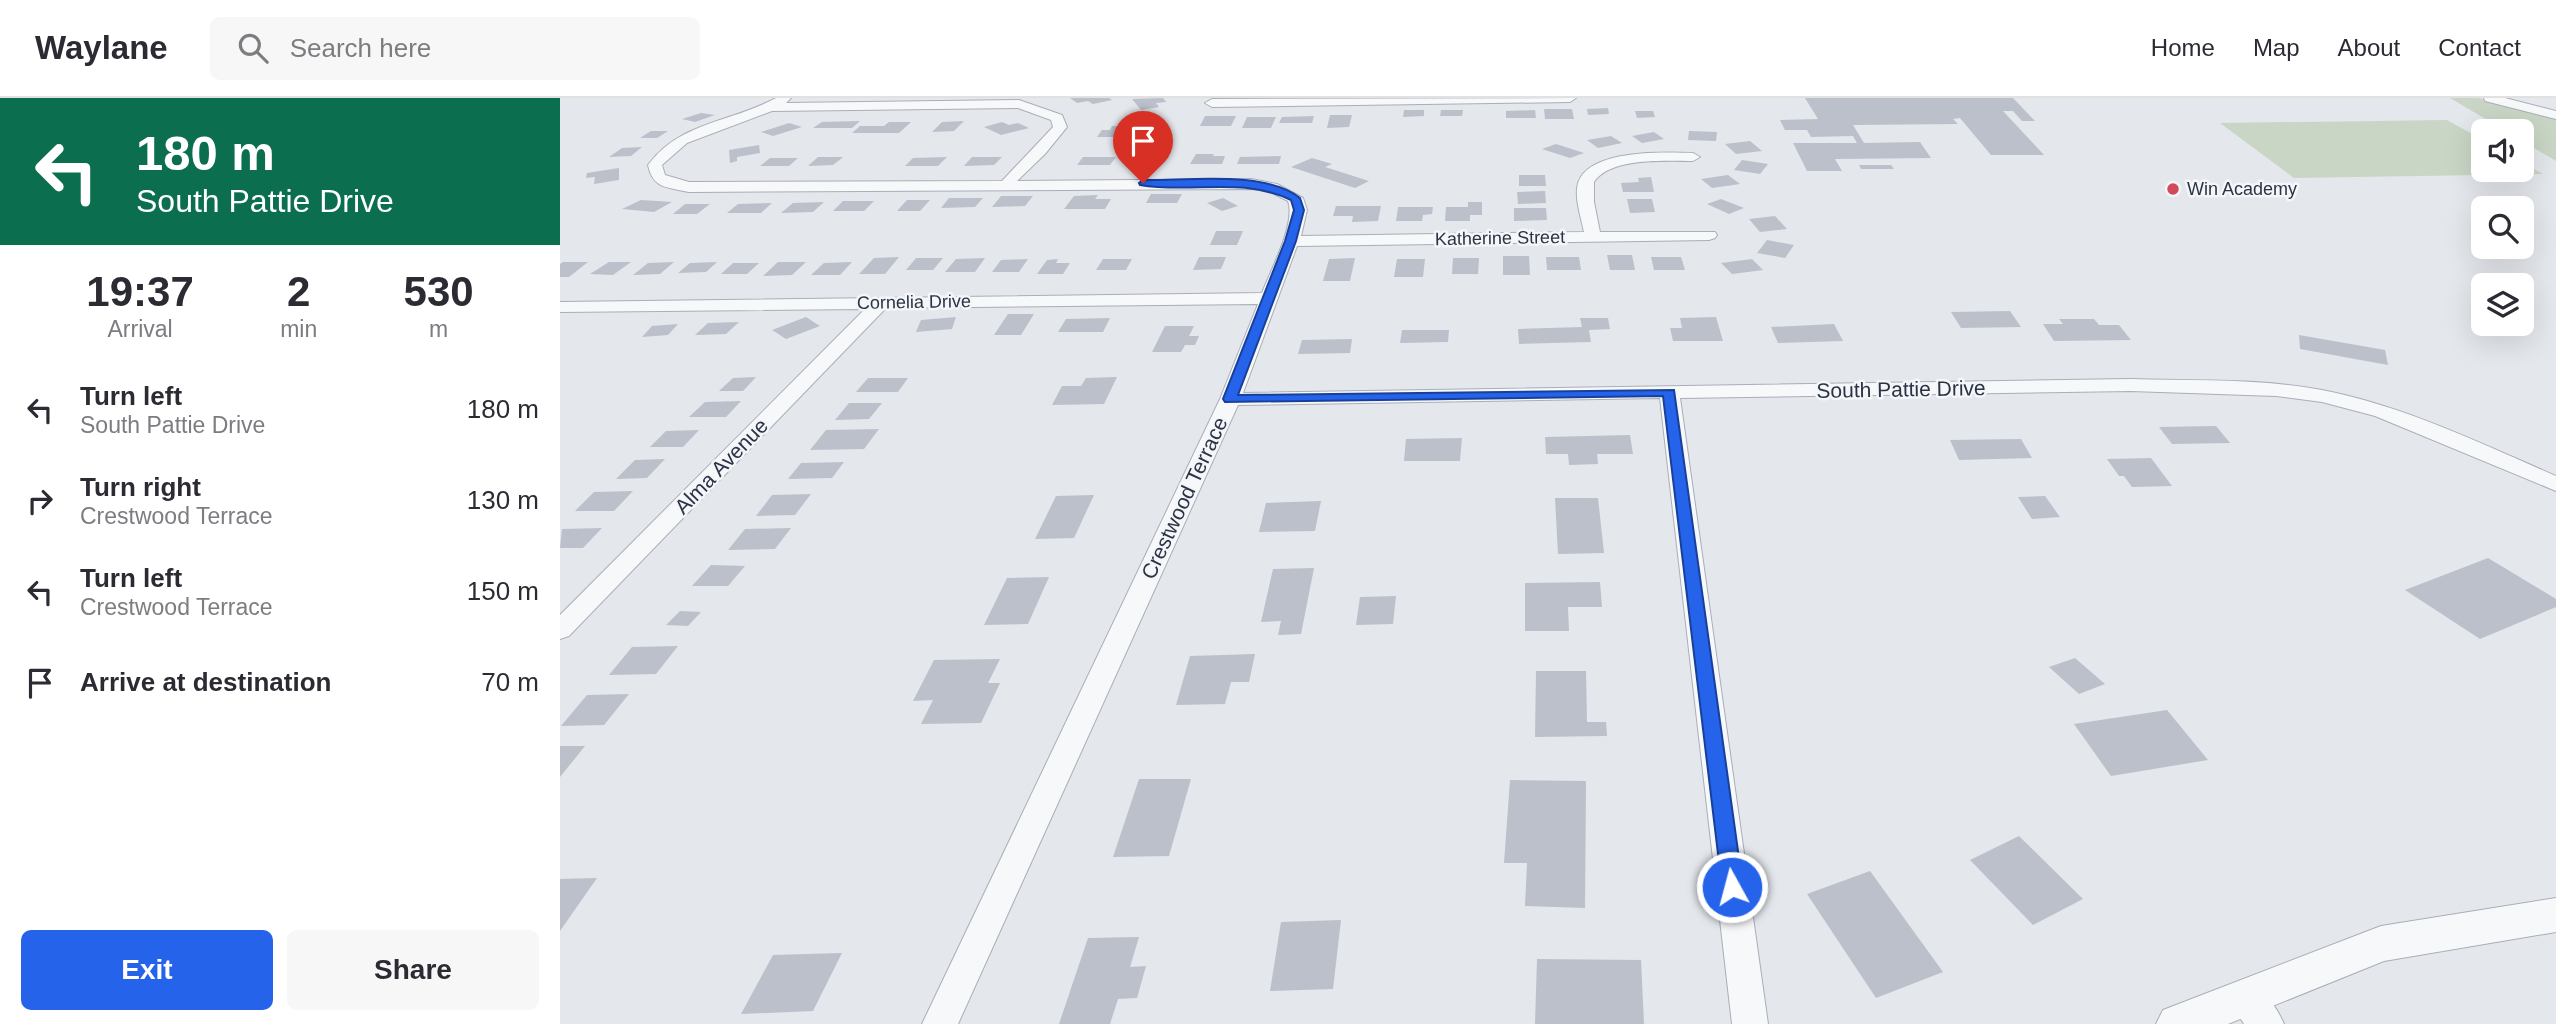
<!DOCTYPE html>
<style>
:root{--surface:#fff;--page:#f7f7f7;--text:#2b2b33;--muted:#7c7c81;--line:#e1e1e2;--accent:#2563eb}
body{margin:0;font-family:Helvetica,sans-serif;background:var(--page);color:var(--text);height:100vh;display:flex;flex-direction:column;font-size:26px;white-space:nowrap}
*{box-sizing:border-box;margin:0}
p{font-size:23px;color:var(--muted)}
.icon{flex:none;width:38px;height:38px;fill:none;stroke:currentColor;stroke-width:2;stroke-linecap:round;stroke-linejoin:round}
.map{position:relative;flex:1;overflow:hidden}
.panel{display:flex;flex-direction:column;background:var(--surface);width:560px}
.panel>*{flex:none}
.guide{background:#0b6e4f;color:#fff;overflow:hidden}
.tools{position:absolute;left:1911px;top:21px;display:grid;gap:14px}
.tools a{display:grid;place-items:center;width:63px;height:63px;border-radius:10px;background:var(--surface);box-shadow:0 7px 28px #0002;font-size:35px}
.pin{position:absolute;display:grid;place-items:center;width:60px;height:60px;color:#fff;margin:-72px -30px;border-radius:50% 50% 50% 0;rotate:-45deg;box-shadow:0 0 7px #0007}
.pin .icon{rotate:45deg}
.me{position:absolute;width:77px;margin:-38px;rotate:353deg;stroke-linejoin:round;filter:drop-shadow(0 0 5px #0008)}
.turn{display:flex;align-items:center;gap:24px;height:147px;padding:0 21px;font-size:32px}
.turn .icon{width:91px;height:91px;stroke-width:2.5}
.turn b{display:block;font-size:49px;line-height:60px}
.eta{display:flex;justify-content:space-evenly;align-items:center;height:119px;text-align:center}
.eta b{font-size:42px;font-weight:700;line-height:49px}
.cta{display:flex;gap:14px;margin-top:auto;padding:14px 21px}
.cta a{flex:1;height:80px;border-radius:10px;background:var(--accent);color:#fff;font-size:28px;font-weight:700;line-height:80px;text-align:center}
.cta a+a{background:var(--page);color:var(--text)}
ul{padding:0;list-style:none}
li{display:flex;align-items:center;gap:21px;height:91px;padding:0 21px}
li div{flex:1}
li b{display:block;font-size:26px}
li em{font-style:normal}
header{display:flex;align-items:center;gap:42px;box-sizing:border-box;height:98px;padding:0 35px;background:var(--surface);border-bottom:2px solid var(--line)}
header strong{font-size:33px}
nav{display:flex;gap:38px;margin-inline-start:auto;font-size:24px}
.search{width:490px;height:63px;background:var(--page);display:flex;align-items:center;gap:18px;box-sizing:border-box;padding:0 24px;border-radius:10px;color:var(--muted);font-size:26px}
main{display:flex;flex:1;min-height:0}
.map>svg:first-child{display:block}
.green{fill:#c9d6c5}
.building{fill:#bbc0ca}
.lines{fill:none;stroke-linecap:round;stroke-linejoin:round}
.minor-casing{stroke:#a9aeb7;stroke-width:2}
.tertiary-casing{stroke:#a9aeb7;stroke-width:2}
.minor{fill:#f7f8fa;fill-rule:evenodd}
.tertiary{fill:#f7f8fa;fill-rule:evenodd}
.route{fill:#2563eb;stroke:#184099;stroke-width:2}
.poi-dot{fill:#d1495b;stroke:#f4f6f9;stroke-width:2.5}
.labels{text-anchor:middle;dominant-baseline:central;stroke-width:5;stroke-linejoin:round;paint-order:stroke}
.far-poi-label{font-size:18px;fill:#2b3445;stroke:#f4f6f9;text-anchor:start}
.far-street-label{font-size:18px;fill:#2b3445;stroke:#f4f6f9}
.street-label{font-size:21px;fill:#2b3445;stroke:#f4f6f9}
</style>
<header>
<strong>Waylane</strong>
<div class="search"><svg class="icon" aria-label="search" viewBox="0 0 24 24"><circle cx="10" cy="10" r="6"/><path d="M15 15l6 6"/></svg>Search here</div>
<nav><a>Home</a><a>Map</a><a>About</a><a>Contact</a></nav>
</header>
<main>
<section class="panel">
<div class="guide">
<div class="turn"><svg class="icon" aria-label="left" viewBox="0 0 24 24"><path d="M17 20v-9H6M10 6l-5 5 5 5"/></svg><div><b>180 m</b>South Pattie Drive</div></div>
</div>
<div class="eta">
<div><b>19:37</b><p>Arrival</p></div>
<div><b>2</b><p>min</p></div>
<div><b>530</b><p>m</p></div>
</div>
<ul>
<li><svg class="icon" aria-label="left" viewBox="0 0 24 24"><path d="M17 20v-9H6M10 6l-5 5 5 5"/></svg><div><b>Turn left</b><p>South Pattie Drive</p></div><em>180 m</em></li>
<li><svg class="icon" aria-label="right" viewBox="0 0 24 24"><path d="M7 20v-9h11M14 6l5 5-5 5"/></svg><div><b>Turn right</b><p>Crestwood Terrace</p></div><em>130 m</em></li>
<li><svg class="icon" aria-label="left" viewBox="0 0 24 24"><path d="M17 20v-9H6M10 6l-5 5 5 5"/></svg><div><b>Turn left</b><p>Crestwood Terrace</p></div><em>150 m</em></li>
<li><svg class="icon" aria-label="arrive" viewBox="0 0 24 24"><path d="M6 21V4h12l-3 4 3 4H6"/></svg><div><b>Arrive at destination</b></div><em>70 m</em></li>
</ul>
<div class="cta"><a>Exit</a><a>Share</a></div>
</section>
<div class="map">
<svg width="1996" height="926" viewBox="0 0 1996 926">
<rect width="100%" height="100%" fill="#e4e7ec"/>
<g class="green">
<polygon points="1890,0 1918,0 1996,19 1996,63 1962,43 1962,33 1946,33"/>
<polygon points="1887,22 1923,42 1923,72 1962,72 1962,64 1983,76 1734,80 1660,25"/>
</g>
<g class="building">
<polygon points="510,0 549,0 552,2 533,6 528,3 517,5"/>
<polygon points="603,0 606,4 596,5 599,9 581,12 572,1"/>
<polygon points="1245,0 1453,0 1475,23 1462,23 1453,13 1443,13 1484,57 1431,57 1400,20 1393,21 1398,26 1293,27 1304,45 1360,44 1371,60 1275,61 1282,73 1247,73 1233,45 1297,45 1293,38 1251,39 1247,32 1225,32 1220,22 1258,21"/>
<polygon points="1048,10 1049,16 1028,17 1027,11"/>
<polygon points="984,11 1012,11 1014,21 985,21"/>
<polygon points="844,12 864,12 864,18 843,19"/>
<polygon points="881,12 903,12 902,18 880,18"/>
<polygon points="975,12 976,20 946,20 946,13"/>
<polygon points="1075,13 1093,13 1095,19 1077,20"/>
<polygon points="141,15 155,17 135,24 122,21"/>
<polygon points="770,17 792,17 789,29 767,30"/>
<polygon points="645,18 676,18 671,28 640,28"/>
<polygon points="754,18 752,25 719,25 722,19"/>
<polygon points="687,19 716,19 711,30 682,30"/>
<polygon points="300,23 292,30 253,30 262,24"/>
<polygon points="404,23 394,33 372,34 382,24"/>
<polygon points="329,24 351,24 339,35 292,35 300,28 324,28"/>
<polygon points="442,24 449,27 458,25 469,30 441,37 424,29"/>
<polygon points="229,25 242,29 213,38 201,34"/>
<polygon points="552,28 573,28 566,39 537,39 542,32 550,32"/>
<polygon points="91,33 108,33 97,40 80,40"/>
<polygon points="1129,33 1157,34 1156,43 1128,42"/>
<polygon points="1094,34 1104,41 1082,45 1072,38"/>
<polygon points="1051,38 1062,45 1038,50 1027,42"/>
<polygon points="1190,43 1202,53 1176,56 1165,46"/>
<polygon points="996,46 1024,55 1010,60 982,51"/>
<polygon points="199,47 200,55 177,59 177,63 170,65 169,52"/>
<polygon points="82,49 71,58 49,59 62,50"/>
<polygon points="636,56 654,56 653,58 665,58 662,66 630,66"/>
<polygon points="604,57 599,66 566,66 572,58"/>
<polygon points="721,58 719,66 677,66 680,59"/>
<polygon points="258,59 283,59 273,67 248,68"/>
<polygon points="387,59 378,68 345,68 353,60"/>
<polygon points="412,59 442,59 434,67 404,68"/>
<polygon points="523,59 556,59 550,67 517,67"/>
<polygon points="210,60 238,60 229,68 200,68"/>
<polygon points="752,60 772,66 765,69 809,83 795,90 731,69"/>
<polygon points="1182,62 1208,66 1200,76 1174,72"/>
<polygon points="1299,67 1331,67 1334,71 1301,71"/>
<polygon points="59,70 59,82 34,86 35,79 26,80 27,75"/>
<polygon points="959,77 985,77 986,88 959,88"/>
<polygon points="1168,77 1180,86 1152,90 1141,81"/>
<polygon points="1091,79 1094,94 1063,94 1061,85 1079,84 1078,80"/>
<polygon points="985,93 986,105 958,106 957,94"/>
<polygon points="591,96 622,96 617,105 586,105"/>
<polygon points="538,97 535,101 551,101 545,111 504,111 514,98"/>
<polygon points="441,98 473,98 465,108 432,109"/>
<polygon points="389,100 423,100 415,109 381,110"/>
<polygon points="663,100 678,108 662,113 647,105"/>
<polygon points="1067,101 1092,101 1095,114 1070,115"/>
<polygon points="1161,101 1184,110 1169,116 1147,106"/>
<polygon points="81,102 112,104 94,114 62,111"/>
<polygon points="347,102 370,102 360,113 337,113"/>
<polygon points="283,103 314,103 304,113 273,113"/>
<polygon points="264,104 253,114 221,115 233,105"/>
<polygon points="908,104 922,104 922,117 910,117 910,123 885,123 886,109 908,109"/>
<polygon points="212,105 201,115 167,115 178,106"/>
<polygon points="125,106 150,106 137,116 113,116"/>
<polygon points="776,108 821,108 818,123 792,124 793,118 773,118"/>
<polygon points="838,109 873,109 872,116 863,117 862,123 836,123"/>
<polygon points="954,110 986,110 987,122 954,123"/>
<polygon points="1215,118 1227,131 1200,134 1189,121"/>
<polygon points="656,133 683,133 677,147 650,147"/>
<polygon points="1207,142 1234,147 1225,160 1197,155"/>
<polygon points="1047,157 1072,157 1075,172 1050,172"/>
<polygon points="943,158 969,158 970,177 943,177"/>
<polygon points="339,159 325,176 299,176 314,160"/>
<polygon points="639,159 666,159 661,171 633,172"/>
<polygon points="986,159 1019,159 1021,172 987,172"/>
<polygon points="1091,159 1121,159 1125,172 1094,172"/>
<polygon points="356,160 383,160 373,172 346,172"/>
<polygon points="425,160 415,174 385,174 396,161"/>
<polygon points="795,160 790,183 763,183 769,161"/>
<polygon points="893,160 919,160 918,176 892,176"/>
<polygon points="468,161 459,174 432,174 441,162"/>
<polygon points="498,161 496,165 510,165 503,176 477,176 487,162"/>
<polygon points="543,161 572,161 566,172 536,172"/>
<polygon points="837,161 865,161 863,179 834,179"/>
<polygon points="1192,161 1203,172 1172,176 1161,165"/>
<polygon points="3,164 28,164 9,179 0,179 0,166"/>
<polygon points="49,164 71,164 53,177 30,176"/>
<polygon points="114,164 100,176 73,177 88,165"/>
<polygon points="157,164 146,174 118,175 130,165"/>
<polygon points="218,164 246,164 232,177 203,178"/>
<polygon points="292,164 280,177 251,177 264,165"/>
<polygon points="173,165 199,165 187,176 161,176"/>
<polygon points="1450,213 1461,229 1401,230 1391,214"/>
<polygon points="448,216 474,216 461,237 434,237"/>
<polygon points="246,219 260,228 226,241 212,232"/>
<polygon points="396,219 392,231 356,234 361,222"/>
<polygon points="1156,219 1163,243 1113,243 1110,230 1122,230 1120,220"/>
<polygon points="550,220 543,234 498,234 506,221"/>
<polygon points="1020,220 1048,220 1050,231 1029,232 1031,244 959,246 958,231 1022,229"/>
<polygon points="1499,221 1534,221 1539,227 1559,227 1571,242 1494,243 1483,226 1503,226"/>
<polygon points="179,224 166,236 135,237 148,225"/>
<polygon points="118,226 108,237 82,239 92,228"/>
<polygon points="1274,226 1283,243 1218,245 1211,229"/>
<polygon points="605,228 634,228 629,238 639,238 635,247 625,247 621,254 592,254"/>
<polygon points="842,232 889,232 888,244 840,245"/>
<polygon points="1739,237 1825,252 1828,267 1740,251"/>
<polygon points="792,241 790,255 738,256 742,242"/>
<polygon points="196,279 183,293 159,293 173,280"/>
<polygon points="557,279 544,306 492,307 502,288 521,288 526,280"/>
<polygon points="308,280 348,280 338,294 296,294"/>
<polygon points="181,303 166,319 129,319 145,304"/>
<polygon points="289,305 322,305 309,321 275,322"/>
<polygon points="1656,328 1670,345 1612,346 1599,329"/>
<polygon points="319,331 304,351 250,352 266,332"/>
<polygon points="139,332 123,349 90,349 106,333"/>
<polygon points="1070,337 1073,356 1037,356 1038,366 1009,367 1008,356 986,356 985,339"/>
<polygon points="902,340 900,363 844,363 846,341"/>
<polygon points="1461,341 1472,360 1399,362 1390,342"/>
<polygon points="1591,360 1612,388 1572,389 1564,378 1559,378 1547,361"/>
<polygon points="105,361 87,380 56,381 75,362"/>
<polygon points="284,364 272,380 228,381 241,365"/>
<polygon points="73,393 54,413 15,413 34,394"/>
<polygon points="251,396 235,417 196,418 212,397"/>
<polygon points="534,397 514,440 475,441 496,398"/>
<polygon points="1485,398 1500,419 1472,421 1458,399"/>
<polygon points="995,400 1038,400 1044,455 998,456"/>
<polygon points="761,403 755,433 699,434 706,405"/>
<polygon points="42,430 23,450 0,450 2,431"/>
<polygon points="231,430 215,451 168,452 185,431"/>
<polygon points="1928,460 1996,501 1996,509 1920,541 1845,492"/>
<polygon points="151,467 185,468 168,488 132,488"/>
<polygon points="754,470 741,536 718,537 721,523 701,524 713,471"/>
<polygon points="489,479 468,526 424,527 447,480"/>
<polygon points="1040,484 1042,509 1008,509 1009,533 965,533 965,485"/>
<polygon points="836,498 833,526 796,527 800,499"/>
<polygon points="120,513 141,514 128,528 106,527"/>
<polygon points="118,548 96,576 49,577 72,549"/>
<polygon points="695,556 689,584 671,584 665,606 616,607 630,558"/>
<polygon points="1515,560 1545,586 1519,596 1489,569"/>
<polygon points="440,561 428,585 440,585 421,625 361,626 373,602 353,603 374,562"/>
<polygon points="976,573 1026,573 1027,624 1046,624 1047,638 975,639"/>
<polygon points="69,596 44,627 1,628 27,597"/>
<polygon points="1607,612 1648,662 1551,678 1514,626"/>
<polygon points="0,648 25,648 0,679"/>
<polygon points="579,681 631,681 609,758 553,759"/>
<polygon points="950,682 1026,683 1025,810 965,808 967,765 944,765"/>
<polygon points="1459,738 1523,801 1473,827 1410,762"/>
<polygon points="1310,773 1383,874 1316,900 1247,796"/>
<polygon points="37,780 0,833 0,781"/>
<polygon points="781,822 773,891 710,893 721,824"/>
<polygon points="579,839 570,869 586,868 577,900 558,901 550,926 499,926 528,840"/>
<polygon points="282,855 253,913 181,916 213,857"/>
<polygon points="977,861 1081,862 1084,926 975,926"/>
</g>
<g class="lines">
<g class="minor-casing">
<g id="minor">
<path d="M216,0H231L226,5L459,2L502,17L507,29L485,56L457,83L691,81L717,86L743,100L747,112L741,138L1024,134C1021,119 1014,100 1018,85C1029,51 1104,54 1133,55L1140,59L1133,63C1106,63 1050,59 1034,84V104L1040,134H1155L1157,137L1155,140L1149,142L737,148L683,295L1571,281C1634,283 1699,280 1762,292C1844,308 1920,345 1996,378V393L1815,318L1762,304L1716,298L1571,293L1120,300L1208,926H1172L1100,300L678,307L398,926H362L660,301L698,206L326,210L9,538L0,541V517L305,211L0,214V204L702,195C711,171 736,126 728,103L708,93L691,91L129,94C107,89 93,91 88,67C119,24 172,24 216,0ZM458,10L491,22L493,29L442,83L129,84L105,77L102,67L127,45L212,13Z"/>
<polygon points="1016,0 1010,4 652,9 645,5 652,1"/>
<polygon points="1924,0 1945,0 1996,13 1996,21 1925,3"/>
<path d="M1684,882C1703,889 1716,908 1724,926H1684L1666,898L1672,887Z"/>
</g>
</g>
<g class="tertiary-casing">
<polygon id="tertiary" points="1996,800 1996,834 1824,863 1668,926 1596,926 1603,912 1821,828"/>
</g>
<use href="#minor" class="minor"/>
<use href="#tertiary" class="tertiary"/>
</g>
<path class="route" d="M583,82C627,83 706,72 740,100L744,112L736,143L678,297L1114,292L1183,789L1180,795L1172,797L1165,795L1162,789L1103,298L665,304L663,301L725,143L734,112L731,102C680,78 632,96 580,87L579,85Z"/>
<circle class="poi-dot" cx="1613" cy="91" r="7"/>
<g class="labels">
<g class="far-poi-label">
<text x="1627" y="91">Win Academy</text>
</g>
<g class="far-street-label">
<text transform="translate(940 140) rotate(-1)">Katherine Street</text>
<text transform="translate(354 204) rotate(-1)">Cornelia Drive</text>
</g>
<g class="street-label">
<text transform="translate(1341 291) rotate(-1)">South Pattie Drive</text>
<text transform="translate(161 368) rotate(-46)">Alma Avenue</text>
<text transform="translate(624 400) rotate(-65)">Crestwood Terrace</text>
</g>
</g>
</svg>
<div class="tools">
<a><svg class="icon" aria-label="sound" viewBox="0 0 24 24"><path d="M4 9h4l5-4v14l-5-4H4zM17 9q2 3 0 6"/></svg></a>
<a><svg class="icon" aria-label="search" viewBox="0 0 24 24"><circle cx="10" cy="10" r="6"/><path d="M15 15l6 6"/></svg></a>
<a><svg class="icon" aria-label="layers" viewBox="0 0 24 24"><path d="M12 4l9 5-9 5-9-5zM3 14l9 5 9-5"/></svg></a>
</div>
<div class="pin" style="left:583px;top:85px;background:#d93025"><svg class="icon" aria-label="arrive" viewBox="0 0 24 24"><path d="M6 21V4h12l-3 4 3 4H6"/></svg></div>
<svg class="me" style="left:1172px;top:789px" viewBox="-20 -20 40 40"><circle r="17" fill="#2563eb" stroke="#fff" stroke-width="3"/><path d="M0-11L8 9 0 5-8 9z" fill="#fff"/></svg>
</div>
</main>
